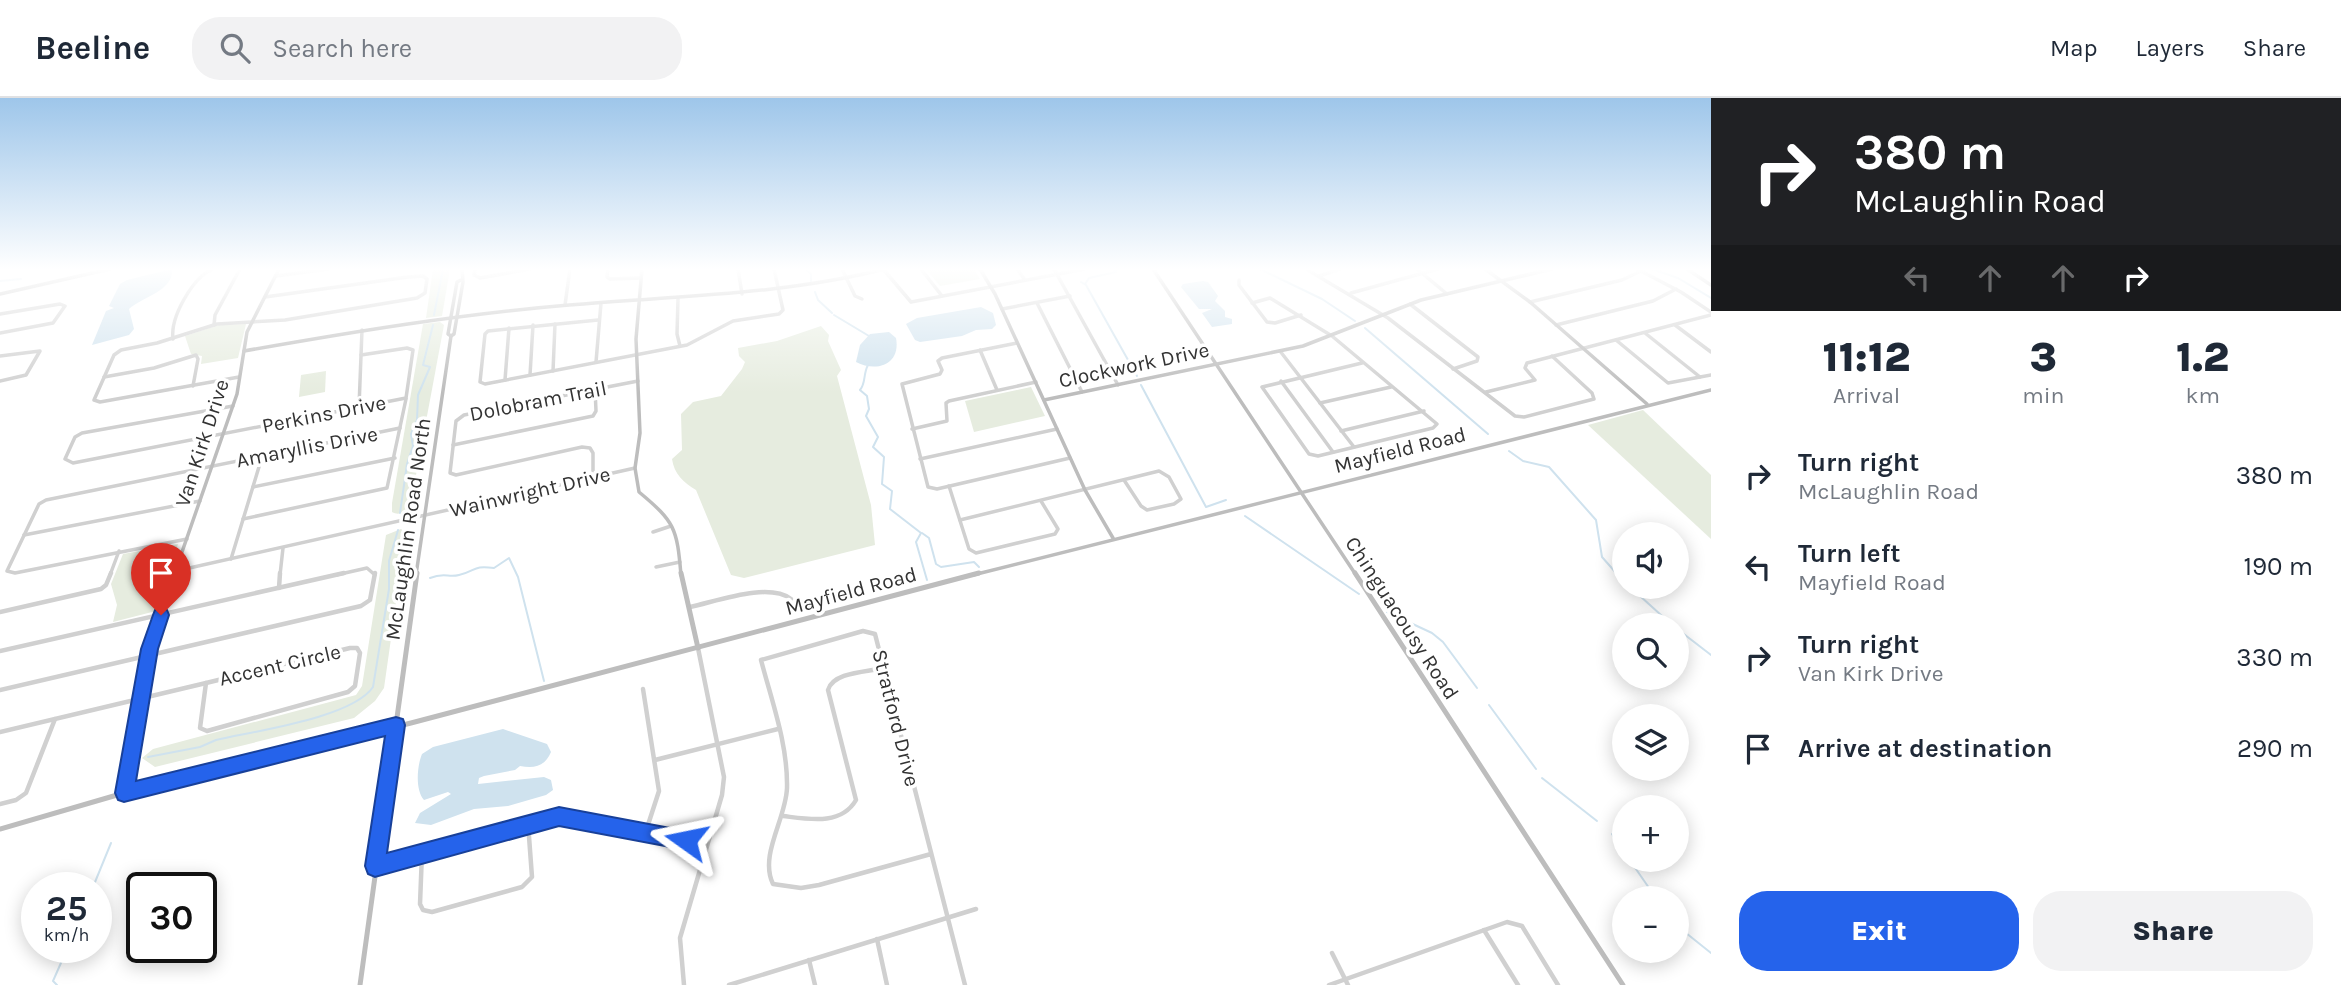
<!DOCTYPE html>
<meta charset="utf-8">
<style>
:root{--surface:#fff;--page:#f2f2f3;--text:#1f2937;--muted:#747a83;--line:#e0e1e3;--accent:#2563eb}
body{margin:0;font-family:Karla,sans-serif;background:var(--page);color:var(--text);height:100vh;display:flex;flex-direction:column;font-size:26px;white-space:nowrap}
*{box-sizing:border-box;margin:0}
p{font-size:23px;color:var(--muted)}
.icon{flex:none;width:38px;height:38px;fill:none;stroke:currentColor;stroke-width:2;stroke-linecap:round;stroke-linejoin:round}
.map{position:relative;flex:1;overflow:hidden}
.panel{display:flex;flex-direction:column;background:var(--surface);width:630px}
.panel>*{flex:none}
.banner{background:#202124;color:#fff;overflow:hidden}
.controls{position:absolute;left:1612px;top:424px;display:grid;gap:14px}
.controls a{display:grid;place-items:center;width:77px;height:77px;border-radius:50%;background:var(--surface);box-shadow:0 4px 18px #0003;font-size:35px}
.speed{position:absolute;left:21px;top:774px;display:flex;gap:14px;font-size:35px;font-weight:700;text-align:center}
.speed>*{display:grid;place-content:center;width:91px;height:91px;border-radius:50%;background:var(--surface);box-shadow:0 4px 18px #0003;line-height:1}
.speed small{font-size:18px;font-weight:400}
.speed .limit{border:4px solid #111;border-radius:10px;background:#fff;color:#111}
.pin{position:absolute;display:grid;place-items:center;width:60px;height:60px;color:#fff;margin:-72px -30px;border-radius:50% 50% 50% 0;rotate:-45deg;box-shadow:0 0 7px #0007}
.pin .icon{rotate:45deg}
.me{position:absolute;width:77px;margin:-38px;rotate:282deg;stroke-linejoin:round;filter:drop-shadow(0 0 5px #0008)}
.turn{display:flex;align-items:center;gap:24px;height:147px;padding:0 28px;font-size:32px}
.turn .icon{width:91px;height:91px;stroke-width:2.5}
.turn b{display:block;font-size:49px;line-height:60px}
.lanes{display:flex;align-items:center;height:66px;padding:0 28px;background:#0003;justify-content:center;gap:35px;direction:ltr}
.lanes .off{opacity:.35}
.eta{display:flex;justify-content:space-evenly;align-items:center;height:119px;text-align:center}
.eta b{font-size:42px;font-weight:800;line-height:49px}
.cta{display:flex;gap:14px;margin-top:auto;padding:14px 28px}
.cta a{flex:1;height:80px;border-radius:28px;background:var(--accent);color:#fff;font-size:28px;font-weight:800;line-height:80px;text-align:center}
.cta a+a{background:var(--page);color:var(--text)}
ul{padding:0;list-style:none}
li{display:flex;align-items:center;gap:21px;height:91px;padding:0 28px}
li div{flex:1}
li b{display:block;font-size:26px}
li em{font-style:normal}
header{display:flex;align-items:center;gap:42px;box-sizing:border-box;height:98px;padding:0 35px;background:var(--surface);border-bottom:2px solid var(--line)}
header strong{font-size:33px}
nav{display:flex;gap:38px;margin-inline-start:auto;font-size:24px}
.search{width:490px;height:63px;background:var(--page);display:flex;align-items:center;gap:18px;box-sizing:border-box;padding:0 24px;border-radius:28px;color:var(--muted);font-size:26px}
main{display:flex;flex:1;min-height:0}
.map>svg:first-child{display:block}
.green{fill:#e6ecdf}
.water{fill:#cfe2ee}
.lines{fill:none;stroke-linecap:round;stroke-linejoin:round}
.stream{stroke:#cfe2ee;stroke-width:2}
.street-far1{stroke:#d0d0d0;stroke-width:3.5}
.street{stroke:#d0d0d0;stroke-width:4.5}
.secondary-far1{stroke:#bdbdbd;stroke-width:3.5}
.secondary{stroke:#bdbdbd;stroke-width:5}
.route{fill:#2563eb;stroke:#184099;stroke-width:2}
.labels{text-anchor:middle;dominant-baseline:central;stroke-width:7;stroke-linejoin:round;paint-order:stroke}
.street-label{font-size:21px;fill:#333;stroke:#fff}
</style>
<header>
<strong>Beeline</strong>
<div class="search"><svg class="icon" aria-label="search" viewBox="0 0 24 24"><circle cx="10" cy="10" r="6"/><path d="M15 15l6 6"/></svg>Search here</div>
<nav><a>Map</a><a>Layers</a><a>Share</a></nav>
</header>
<main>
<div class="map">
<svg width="1711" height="887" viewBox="0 0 1711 887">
<rect width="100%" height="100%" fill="#fff"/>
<g class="green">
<polygon points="433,171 450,171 442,218 426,220"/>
<polygon points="926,171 974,171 980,181 940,188"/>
<path d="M440,224L444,227L410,409C405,414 399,418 392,414V405L423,226Z"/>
<polygon points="246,226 238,260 201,266 202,258 191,256 185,238 219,227"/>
<path d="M821,228L829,237L828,243L841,272L837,278L871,407L875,447L744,480L731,477L696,392C684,385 674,376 672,361L682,352L681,316L693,304L721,298L742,271L745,264L739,258L738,250L777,243Z"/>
<polygon points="326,273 325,294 299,299 301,277"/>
<polygon points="1031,289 1045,318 974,334 965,303"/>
<polygon points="1643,312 1711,377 1711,441 1588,327"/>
<polygon points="401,431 406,435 384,590 375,603 354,620 155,669 142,660 153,651 356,597 362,588 386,437"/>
<polygon points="178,446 156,513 113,524 117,507 111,486 123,456"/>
</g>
<g class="water">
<path d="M172,171C174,193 142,199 129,211L134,231L129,237L92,247L106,213L114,210L109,208L120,186L127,182Z"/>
<polygon points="1203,183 1208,184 1218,198 1215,203 1225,213 1225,219 1232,221 1232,226 1212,229 1202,215 1212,211 1199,211 1181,189 1183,186"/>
<polygon points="981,209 993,215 996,227 992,231 976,232 962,238 920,244 915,242 906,226 917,220"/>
<path d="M889,234L896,240C901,266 877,275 856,264L860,247L870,236Z"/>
<path d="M503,631L547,646L551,654C545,668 535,671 520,668L515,672L484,678L479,680L478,686L544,679L551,682L553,692L546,697L508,708L474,711L431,727L415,725L420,715L451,696L448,694L424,702C415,692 417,668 422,656L433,649Z"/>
</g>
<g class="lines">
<g class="stream">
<polyline points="805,171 811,176 811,183"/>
<polyline points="1260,171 1322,201 1355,223"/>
<polyline points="1652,171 1678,180 1711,200"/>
<polyline points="0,183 21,181"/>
<polyline points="1081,184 1086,187 1137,278"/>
<polyline points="1085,186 1089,180 1116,174 1114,171"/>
<polyline points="815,194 818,202 832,215"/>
<polyline points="434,217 443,171"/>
<polyline points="834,217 869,238"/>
<polyline points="1365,230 1488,336"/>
<path d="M868,267C863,276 866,285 860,292L867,298L869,311L866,318L878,339L873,349L884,359L882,386L892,393L890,411L921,435L916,444L927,482"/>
<polyline points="1141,287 1206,409 1226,402"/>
<polyline points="1509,353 1523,363 1549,369 1596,422 1602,459 1624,484"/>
<polyline points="400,415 407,366 413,348 411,336 417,322 418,297 430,269 423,267 433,227"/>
<polyline points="1245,418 1359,496"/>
<polyline points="922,435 929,440 936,466 941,469 974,464 979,469"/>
<path d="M430,480C445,474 448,480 459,477C477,473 472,467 494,470L509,460L518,479L544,583"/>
<polyline points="1629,488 1672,527"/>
<polyline points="1387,514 1432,535 1443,544 1477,590"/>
<polyline points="1676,530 1711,557"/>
<polyline points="1489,607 1536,671"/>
<path d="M148,659L200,649L216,642C254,633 352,620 373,589L389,491V463L398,432"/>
<polyline points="1542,680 1597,723"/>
<polyline points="1612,736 1624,754"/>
<polyline points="1629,761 1656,800"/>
<polyline points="93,789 111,745"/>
<polyline points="1676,827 1711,855"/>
<polyline points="57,887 53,883 68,849"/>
</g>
<g class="street-far1">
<polyline points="475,171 474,177 480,180 530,171"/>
<polyline points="608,171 607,179 610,181 641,180"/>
<polyline points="738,171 742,196"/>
<polyline points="842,171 855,198 862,201"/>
<polyline points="883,171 911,204 1085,171"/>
<polyline points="921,171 942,198"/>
<polyline points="1017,171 1025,182"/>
<polyline points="1054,171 1118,287"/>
<polyline points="1306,171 1388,220 1515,318 1524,319 1594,301 1592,295 1552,258"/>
<polyline points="1417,171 1447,196"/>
<polyline points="1637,171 1681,194 1711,214"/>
<polyline points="276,178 329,171"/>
<polyline points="1319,178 1340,171"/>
<polyline points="1239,182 1239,187 1267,224 1275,225 1301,217"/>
<polyline points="1351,195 1438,171"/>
<polyline points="678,201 677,236 680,248"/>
<polyline points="1530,204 1622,182 1641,173"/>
<polyline points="1037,205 1082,294"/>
<polyline points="1252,205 1270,200 1332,238 1437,326 1433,330 1318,358 1309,356 1262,289 1362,265"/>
<polyline points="1410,206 1478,259 1477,263 1453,271"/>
<polyline points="565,207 570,171"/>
<polyline points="1002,211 1070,198"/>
<polyline points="0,216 60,206 65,208 53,225 0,235"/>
<polyline points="598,222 488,233 485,236 480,284 485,286 687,247 733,223 779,216 783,212 774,171"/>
<polyline points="214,227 215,217 240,171"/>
<polyline points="1556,227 1653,203 1676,191"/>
<polyline points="1675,227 1711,254"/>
<polyline points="1645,235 1700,279"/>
<path d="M173,241C170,219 193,179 213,171"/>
<polyline points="1616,242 1668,285 1711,277"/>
<polyline points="1017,245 942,260 938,263 942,272 940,276 902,286 928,389 937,391 1070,360"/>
<polyline points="980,252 997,292"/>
<polyline points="1280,253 1354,349"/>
<polyline points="0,258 40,253 26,277 0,283"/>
<polyline points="596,264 601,205"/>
<polyline points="553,273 555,226"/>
<polyline points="530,277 533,227"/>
<polyline points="104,279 154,270 196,257 198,261 193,288"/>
<polyline points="239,279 100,304 94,302 114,257 121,252 157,245 217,226 285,222 417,200 425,195 427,181 423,178 408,179 265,199"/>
<polyline points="505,282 509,230"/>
<polyline points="1281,283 1333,354"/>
<polyline points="1486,294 1535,282 1525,270 1527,265 1711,217"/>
<polyline points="1320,305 1391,289"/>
<polyline points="233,308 82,335 75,339 65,361 73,365 406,300 413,252 407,250 361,257"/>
<polyline points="359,309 362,232"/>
<polyline points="912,331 947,323 946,305 949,303 1036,284"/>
<polyline points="1341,333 1424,313"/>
<polyline points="453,347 593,318 596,313 595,291"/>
<polyline points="920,361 1057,331"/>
<polyline points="593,379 593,355 590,350 582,349 456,377 450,375 456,323 464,317 638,283"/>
<polyline points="949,388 969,451 976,455 1055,436 1058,431 1041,403"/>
<polyline points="253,389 395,360"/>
<polyline points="243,421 387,390 406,301"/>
<polyline points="960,422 1159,373 1169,379 1181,401 1174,406 1147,412 1141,408 1124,382"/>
<polyline points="653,434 671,428"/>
<polyline points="24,437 200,403"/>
<polyline points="187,441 15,475 7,473 39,406 46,402 400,330"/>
<polyline points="231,461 262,359"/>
<polyline points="656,469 680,464"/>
<polyline points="176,473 635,370"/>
<polyline points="110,477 119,453"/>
<polyline points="280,477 283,450"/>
<polyline points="336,477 367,470 375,477"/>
</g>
<g class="street">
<polyline points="279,490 280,475"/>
<path d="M690,509C718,503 768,484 791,501"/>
<polyline points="0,514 101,491 106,487 111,475"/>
<polygon points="350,550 357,550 360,555 355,588 348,594 207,633 200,630 206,585"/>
<polyline points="0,553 344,475"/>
<polyline points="643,591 659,693 646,733"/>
<polyline points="0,592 361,508 370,502 375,475"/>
<polyline points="0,634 206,585"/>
<polyline points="655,662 778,631"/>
<polyline points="0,706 16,702 26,695 55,621"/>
<path d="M783,718C808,721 841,728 856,702L828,592C833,574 867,574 883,570"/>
<polyline points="422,755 420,806 423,812 432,814 522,789 532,779 528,725"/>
<path d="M931,756L819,787L801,790L773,786C759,757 786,721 787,690C788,647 772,604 761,562L863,533L875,536L965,887"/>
<polyline points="375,768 559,718 706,747"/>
<polyline points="1484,832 1518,887"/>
<polyline points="877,841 887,887"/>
<polyline points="1332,855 1348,887"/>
<polyline points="809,862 815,887"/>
<polyline points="684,887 680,840 722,697 724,679 698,550"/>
<polyline points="729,887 976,811"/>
<polyline points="1329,887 1507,824 1522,828 1558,887"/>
</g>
<g class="secondary-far1">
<path d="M642,171L636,241L640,335L635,370L639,394C675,424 677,430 681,477"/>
<polyline points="980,171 995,196 1085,392 1113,440"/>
<polyline points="1153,171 1356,477"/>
<polyline points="1485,171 1530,204 1647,306"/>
<polyline points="1687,171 1711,187"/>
<polyline points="0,196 110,171"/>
<polyline points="451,238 454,236 463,184 462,171"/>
<path d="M244,253C352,234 460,216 569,207C676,198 781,197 885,171"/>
<polyline points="1044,302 1303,248 1421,202 1552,171"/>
<polyline points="174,477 237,296 247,234 279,171"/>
<polyline points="416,477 451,238 448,236 457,184 461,182"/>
<polyline points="973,477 1711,292"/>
</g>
<g class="secondary">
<polyline points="681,475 698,550"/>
<polyline points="1355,475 1623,887"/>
<polyline points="124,695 150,547 175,475"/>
<polyline points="0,731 124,695 411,625 979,475"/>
<polyline points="360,887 417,475"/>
</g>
</g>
<linearGradient id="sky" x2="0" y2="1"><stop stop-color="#9ec6ea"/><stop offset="0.58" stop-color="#fff"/><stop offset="1" stop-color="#fff" stop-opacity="0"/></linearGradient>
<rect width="1711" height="295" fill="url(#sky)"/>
<polygon class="route" points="161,510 167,512 169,517 158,551 136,683 396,619 403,621 405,627 387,755 559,709 686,733 693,735 696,742 693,749 686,752 559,728 375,779 368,776 365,768 385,638 124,704 118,702 115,695 141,551 153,517 155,512"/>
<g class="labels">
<g class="street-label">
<text transform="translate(1134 267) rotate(-12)">Clockwork Drive</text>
<text transform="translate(538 303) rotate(-11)">Dolobram Trail</text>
<text transform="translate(324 316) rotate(-11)">Perkins Drive</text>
<text transform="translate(202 345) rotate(-72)">Van Kirk Drive</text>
<text transform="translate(307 349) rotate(-11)">Amaryllis Drive</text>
<text transform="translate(1400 352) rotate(-14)">Mayfield Road</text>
<text transform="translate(530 394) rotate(-13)">Wainwright Drive</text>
<text transform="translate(408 431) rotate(-82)">McLaughlin Road North</text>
<text transform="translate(851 493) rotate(-15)">Mayfield Road</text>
<text transform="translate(1402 520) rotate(57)">Chinguacousy Road</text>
<text transform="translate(280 567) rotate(-13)">Accent Circle</text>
<text transform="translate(896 620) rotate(76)">Stratford Drive</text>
</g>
</g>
</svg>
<div class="controls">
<a><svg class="icon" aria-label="sound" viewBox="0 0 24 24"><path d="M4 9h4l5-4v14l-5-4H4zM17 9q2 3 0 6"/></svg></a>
<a><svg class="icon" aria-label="search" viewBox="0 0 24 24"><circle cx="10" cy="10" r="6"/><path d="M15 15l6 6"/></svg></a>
<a><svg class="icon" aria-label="layers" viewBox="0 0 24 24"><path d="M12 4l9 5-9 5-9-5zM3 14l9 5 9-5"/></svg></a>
<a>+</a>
<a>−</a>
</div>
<div class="speed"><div>25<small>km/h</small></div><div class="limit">30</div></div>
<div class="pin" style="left:161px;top:517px;background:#d93025"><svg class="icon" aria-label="arrive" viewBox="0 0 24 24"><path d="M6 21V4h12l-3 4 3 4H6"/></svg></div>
<svg class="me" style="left:686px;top:742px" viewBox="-20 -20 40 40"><path d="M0-17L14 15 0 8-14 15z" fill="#2563eb" stroke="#fff" stroke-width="4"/></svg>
</div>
<section class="panel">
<div class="banner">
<div class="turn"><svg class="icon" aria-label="right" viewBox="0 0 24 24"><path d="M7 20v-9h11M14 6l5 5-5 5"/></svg><div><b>380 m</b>McLaughlin Road</div></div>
<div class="lanes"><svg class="icon off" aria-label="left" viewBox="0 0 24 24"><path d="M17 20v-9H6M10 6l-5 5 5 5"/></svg><svg class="icon off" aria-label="ahead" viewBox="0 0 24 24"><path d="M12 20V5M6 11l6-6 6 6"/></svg><svg class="icon off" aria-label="ahead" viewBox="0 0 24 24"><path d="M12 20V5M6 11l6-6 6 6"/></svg><svg class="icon" aria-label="right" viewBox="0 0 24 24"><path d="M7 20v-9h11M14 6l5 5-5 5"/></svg></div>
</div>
<div class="eta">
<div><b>11:12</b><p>Arrival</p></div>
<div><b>3</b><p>min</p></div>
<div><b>1.2</b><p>km</p></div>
</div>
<ul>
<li><svg class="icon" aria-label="right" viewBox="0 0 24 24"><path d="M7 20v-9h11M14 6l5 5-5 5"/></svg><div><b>Turn right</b><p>McLaughlin Road</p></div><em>380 m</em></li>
<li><svg class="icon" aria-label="left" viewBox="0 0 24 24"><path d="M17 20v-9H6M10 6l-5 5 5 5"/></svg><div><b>Turn left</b><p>Mayfield Road</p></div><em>190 m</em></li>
<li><svg class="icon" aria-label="right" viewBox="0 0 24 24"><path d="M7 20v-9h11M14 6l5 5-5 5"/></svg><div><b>Turn right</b><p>Van Kirk Drive</p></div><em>330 m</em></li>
<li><svg class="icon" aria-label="arrive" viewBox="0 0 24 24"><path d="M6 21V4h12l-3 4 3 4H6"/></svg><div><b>Arrive at destination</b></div><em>290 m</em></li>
</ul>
<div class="cta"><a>Exit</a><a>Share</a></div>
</section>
</main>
